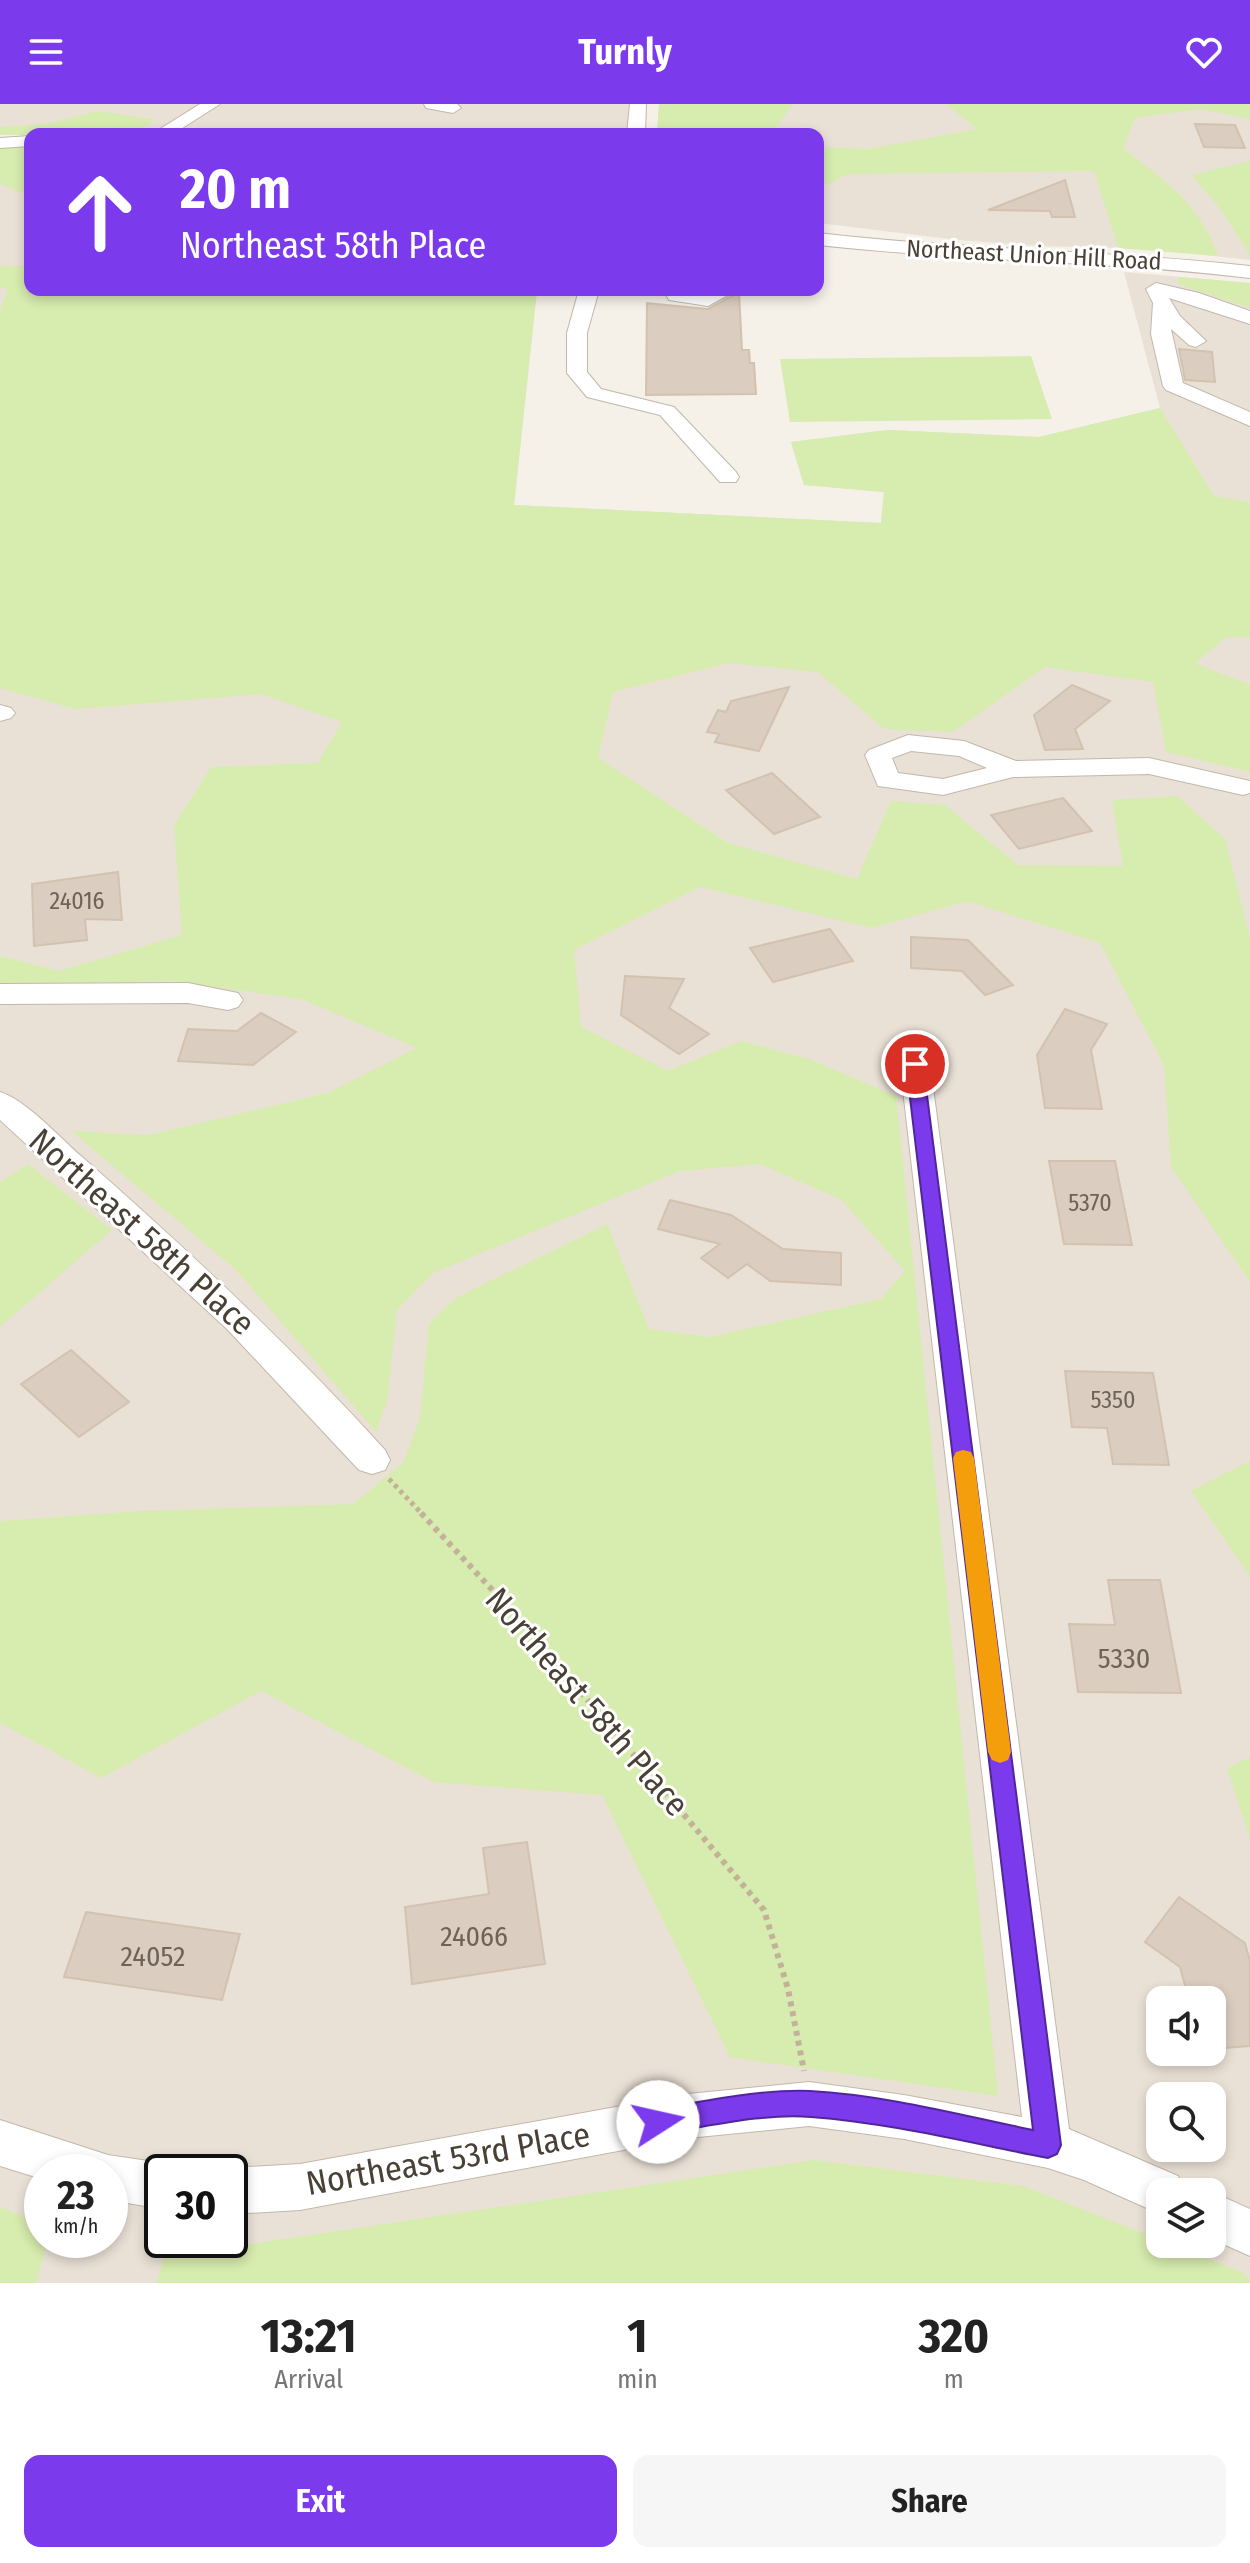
<!DOCTYPE html>
<style>
:root{--surface:#fff;--page:#f6f6f6;--text:#222;--muted:#767676;--accent:#7c3aed}
body{margin:0;font-family:"Fira Sans Condensed",sans-serif;background:var(--page);color:var(--text);height:100vh;display:flex;flex-direction:column;font-size:30px;white-space:nowrap}
*{box-sizing:border-box;margin:0}
p{font-size:26px;color:var(--muted)}
.icon{flex:none;width:44px;height:44px;fill:none;stroke:currentColor;stroke-width:2;stroke-linecap:round;stroke-linejoin:round}
.map{position:relative;height:2179px;overflow:hidden}
.sheet{display:flex;flex-direction:column;background:var(--surface);flex:1}
.sheet>*{flex:none}
.top-card{position:absolute;left:24px;top:24px;width:800px;height:168px;border-radius:16px;box-shadow:0 4px 12px #0003;background:#7c3aed;color:#fff;overflow:hidden}
.fabs{position:absolute;left:1146px;top:1882px;display:grid;gap:16px}
.fabs a{display:grid;place-items:center;width:80px;height:80px;border-radius:16px;background:var(--surface);box-shadow:0 4px 12px #0003;font-size:40px}
.speed{position:absolute;left:24px;top:2050px;display:flex;gap:16px;font-size:40px;font-weight:700;text-align:center}
.speed>*{display:grid;place-content:center;width:104px;height:104px;border-radius:50%;background:var(--surface);box-shadow:0 4px 12px #0003;line-height:1}
.speed small{font-size:20px;font-weight:400}
.speed .limit{border:4px solid #111;border-radius:12px;background:#fff;color:#111}
.pin{position:absolute;display:grid;place-items:center;width:68px;height:68px;color:#fff;margin:-34px;border:4px solid #fff;border-radius:50%;box-shadow:0 2px 8px #0007}
.me{position:absolute;width:88px;margin:-44px;rotate:80deg;stroke-linejoin:round;filter:drop-shadow(0 0 6px #0008)}
.turn{display:flex;align-items:center;gap:28px;height:168px;padding:0 24px;font-size:36px}
.turn .icon{width:104px;height:104px;stroke-width:2.5}
.turn b{display:block;font-size:56px;line-height:68px}
.eta{display:flex;justify-content:space-evenly;align-items:center;height:136px;text-align:center}
.eta b{font-size:48px;font-weight:700;line-height:56px}
.action{display:flex;gap:16px;margin-top:auto;padding:16px 24px}
.action a{flex:1;height:92px;border-radius:16px;background:var(--accent);color:#fff;font-size:32px;font-weight:700;line-height:92px;text-align:center}
.action a+a{background:var(--page);color:var(--text)}
header{display:flex;justify-content:space-between;align-items:center;height:104px;padding:0 24px;background:var(--accent);color:#fff;font-size:36px;font-weight:700}
.map>svg:first-child{display:block}
.residential{fill:#eae1d6;fill-rule:evenodd}
.green{fill:#d7ecaf}
.building{fill:#dbcdc0;stroke:#d3c2af;stroke-width:2}
.lines{fill:none;stroke-linecap:round;stroke-linejoin:round}
.minor-casing{stroke:#c2b7aa;stroke-width:2}
.path-far1{stroke:#c4b19a;stroke-width:5;stroke-dasharray:4 4;stroke-linecap:butt}
.path{stroke:#c4b19a;stroke-width:6;stroke-dasharray:5 5;stroke-linecap:butt}
.minor{fill:#fff;fill-rule:evenodd}
.route{fill:#7c3aed;stroke:#51269a;stroke-width:2}
.slow{fill:#f59e0b}
.labels{text-anchor:middle;dominant-baseline:central;stroke-width:6;stroke-linejoin:round;paint-order:stroke}
.far-street-label{font-size:24px;fill:#494036;stroke:#fff}
.number-label{font-size:24px;fill:#6e6358}
.near-number-label{font-size:28px;fill:#6e6358}
.near-street-label{font-size:34px;fill:#494036;stroke:#fff}
</style>
<header><svg class="icon" aria-label="menu" viewBox="0 0 24 24"><path d="M4 6h16M4 12h16M4 18h16"/></svg>Turnly<svg class="icon" aria-label="heart" viewBox="0 0 24 24"><path d="M12 20l-8-8c-3-5 5-10 8-4 3-6 11-1 8 4z"/></svg></header>
<div class="map">
<svg width="1250" height="2179" viewBox="0 0 1250 2179">
<rect width="100%" height="100%" fill="#f5f0e8"/>
<g class="residential">
<polygon points="0,0 629,0 627,30 0,31"/>
<polygon points="659,0 1250,0 1250,156 1151,145 1040,142 958,136 818,119 818,30 657,30"/>
<path d="M30,43V186H537L514,401L881,419L884,388L804,381L791,338L888,326L1039,333L1160,304L1124,168L1250,179V2179H0V44ZM1160,1896H1212V1948H1160ZM1160,1992H1212V2044H1160ZM42,2068H110V2136H42ZM162,2068H230V2136H162ZM1160,2088H1212V2140H1160Z"/>
</g>
<g class="green">
<polygon points="659,0 793,0 771,30 657,30"/>
<path d="M946,0H1250V15L1200,5L1135,14L1123,44C1164,76 1200,100 1218,152L1118,144L1094,67L849,70L818,85V43L868,45L977,25Z"/>
<polygon points="99,7 156,16 132,30 0,31 0,23 46,20"/>
<polygon points="30,43 30,92 0,80 0,44"/>
<polygon points="1250,57 1250,151 1221,106 1192,71"/>
<polygon points="0,162 30,162 30,186 537,186 514,401 881,419 884,388 804,381 791,338 888,326 1039,333 1160,304 1214,392 1250,398 1250,533 1227,533 1195,559 1250,581 1250,668 1166,648 1153,578 1045,563 953,628 884,625 818,568 729,559 613,588 598,654 728,739 857,775 891,697 945,701 1018,761 1123,762 1112,696 1177,692 1225,735 1250,835 1250,1178 1171,1063 1164,961 1100,839 967,797 872,824 700,783 574,846 581,923 668,967 741,937 809,955 896,992 998,1992 730,1953 602,1691 433,1678 261,1587 101,1674 0,1619 0,1417 140,1407 353,1400 403,1359 420,1314 429,1220 454,1195 607,1120 649,1225 710,1233 881,1195 905,1167 840,1095 760,1060 680,1067 433,1169 397,1206 387,1298 376,1328 235,1165 71,1027 149,1031 328,989 417,944 301,895 173,877 0,881 0,852 59,867 182,831 174,721 211,663 318,659 342,618 261,590 75,605 0,584 0,206 8,185 0,184"/>
<polygon points="1178,173 1250,179 1250,204 1178,180"/>
<polygon points="1031,252 1052,315 790,318 780,255"/>
<polygon points="28,1060 112,1126 0,1223 0,1078"/>
<polygon points="1250,1357 1250,1472 1191,1387"/>
<polygon points="1250,1653 1250,1735 1227,1664"/>
<polygon points="814,2056 1023,2082 1160,2136 1160,2140 1171,2140 1239,2167 1250,2175 1250,2179 156,2179 164,2153"/>
<polygon points="0,2103 42,2120 42,2136 48,2136 36,2179 0,2179"/>
</g>
<g class="building">
<polygon points="1195,20 1235,21 1245,44 1204,43"/>
<polygon points="1065,76 1075,113 1052,113 1050,107 988,106"/>
<polygon points="739,188 742,246 749,246 750,259 754,259 756,290 646,291 647,199 708,205"/>
<polygon points="1179,245 1212,248 1215,278 1185,276"/>
<polygon points="1072,581 1110,597 1075,625 1083,645 1045,646 1034,611"/>
<polygon points="789,583 759,647 715,638 719,630 707,628 718,606 726,608 731,597"/>
<polygon points="772,669 820,713 774,730 726,686"/>
<polygon points="1063,694 1092,727 1019,745 991,711"/>
<polygon points="118,768 122,816 85,815 87,836 34,842 32,780"/>
<polygon points="830,825 853,857 773,878 750,844"/>
<polygon points="911,833 968,836 1013,881 985,891 962,867 911,864"/>
<polygon points="625,872 684,875 669,904 709,930 679,950 621,911"/>
<polygon points="1065,905 1107,920 1091,946 1102,1005 1045,1004 1037,951"/>
<polygon points="261,909 296,928 253,961 178,957 188,925 237,927"/>
<polygon points="1049,1057 1115,1057 1132,1141 1064,1140"/>
<polygon points="670,1096 731,1111 783,1145 841,1149 841,1181 770,1177 747,1160 728,1174 701,1154 720,1140 658,1125"/>
<polygon points="71,1246 129,1298 79,1333 21,1280"/>
<polygon points="1065,1267 1153,1269 1169,1361 1113,1360 1107,1324 1072,1323"/>
<polygon points="1108,1476 1160,1476 1181,1589 1078,1588 1069,1520 1115,1521"/>
<polygon points="527,1738 545,1860 412,1880 405,1803 489,1790 483,1744"/>
<polygon points="1179,1793 1245,1839 1250,1857 1250,1942 1212,1945 1212,1896 1189,1896 1180,1863 1145,1838"/>
<polygon points="86,1808 240,1830 222,1896 64,1873"/>
</g>
<g class="lines">
<g class="minor-casing">
<g id="minor">
<polygon points="200,0 220,0 173,30 152,30"/>
<polygon points="424,0 457,0 461,4 453,9 426,4"/>
<polygon points="630,0 646,0 645,30 627,30"/>
<polygon points="30,32 30,42 0,44 0,34"/>
<path d="M818,129C962,146 1106,146 1250,162V174C1106,157 962,157 818,141Z"/>
<polygon points="1156,179 1199,189 1250,207 1250,220 1169,194 1180,212 1206,237 1196,243 1189,241 1171,225 1183,279 1250,308 1250,322 1166,286 1163,282 1151,230 1153,199 1146,185"/>
<polygon points="579,186 599,186 587,229 587,268 601,285 674,303 736,368 739,373 736,378 720,378 660,311 587,293 567,269 567,229"/>
<polygon points="663,186 705,190 712,186 737,186 708,202 669,196"/>
<polygon points="0,601 11,604 15,609 11,614 0,617"/>
<path d="M908,631L964,637L1016,657L1149,654L1250,677V689L1243,691L1149,670L1013,673L943,691L878,682L865,651L869,646ZM911,647L959,652L987,664L943,675L898,669L892,654Z"/>
<polygon points="188,879 238,889 243,896 238,903 228,906 188,899 0,900 0,880"/>
<polygon points="915,950 926,953 930,960 1069,2025 1178,2072 1185,2088 1160,2088 1160,2110 1084,2076 1048,2064 904,2035 809,2022 688,2034 300,2106 230,2110 230,2068 221,2068 230,2064 300,2060 688,1990 809,1978 904,1991 1022,2013 900,960 904,953"/>
<path d="M0,988C26,996 60,1034 81,1052C187,1145 290,1241 385,1346L390,1356L385,1366L372,1370L359,1366L227,1225L0,1016Z"/>
<polygon points="0,2016 108,2051 162,2059 179,2068 162,2068 162,2105 110,2096 110,2068 42,2068 42,2075 0,2062"/>
<polygon points="1212,2088 1250,2105 1250,2152 1212,2135"/>
</g>
</g>
<polyline class="path-far1" points="389,1375 423,1411"/>
<polyline class="path" points="421,1409 522,1518 764,1806 788,1885 804,1967"/>
<use href="#minor" class="minor"/>
</g>
<path class="route" d="M915,954L923,960L1061,2041L1057,2050L1048,2054C970,2039 891,2019 811,2013C761,2009 708,2023 658,2030L649,2027L645,2018L649,2009L658,2005C708,1997 760,1985 810,1987C885,1991 960,2011 1033,2026L906,960Z"/>
<polygon class="slow" points="963,1346 971,1348 974,1354 1011,1648 1008,1656 1000,1659 992,1656 988,1648 953,1354 956,1348"/>
<g class="labels">
<g class="far-street-label">
<text transform="translate(1034 151) rotate(3)">Northeast Union Hill Road</text>
</g>
<g class="number-label">
<text x="77" y="797">24016</text>
<text x="1090" y="1099">5370</text>
<text x="1113" y="1296">5350</text>
</g>
<g class="near-number-label">
<text x="1124" y="1554">5330</text>
<text x="474" y="1832">24066</text>
<text x="153" y="1852">24052</text>
</g>
<g class="near-street-label">
<text transform="translate(142 1128) rotate(42)">Northeast 58th Place</text>
<text transform="translate(587 1598) rotate(49)">Northeast 58th Place</text>
<text transform="translate(448 2055) rotate(-10)">Northeast 53rd Place</text>
</g>
</g>
</svg>
<div class="fabs">
<a><svg class="icon" aria-label="sound" viewBox="0 0 24 24"><path d="M4 9h4l5-4v14l-5-4H4zM17 9q2 3 0 6"/></svg></a>
<a><svg class="icon" aria-label="search" viewBox="0 0 24 24"><circle cx="10" cy="10" r="6"/><path d="M15 15l6 6"/></svg></a>
<a><svg class="icon" aria-label="layers" viewBox="0 0 24 24"><path d="M12 4l9 5-9 5-9-5zM3 14l9 5 9-5"/></svg></a>
</div>
<div class="speed"><div>23<small>km/h</small></div><div class="limit">30</div></div>
<div class="pin" style="left:915px;top:960px;background:#d93025"><svg class="icon" aria-label="arrive" viewBox="0 0 24 24"><path d="M6 21V4h12l-3 4 3 4H6"/></svg></div>
<svg class="me" style="left:658px;top:2018px" viewBox="-20 -20 40 40"><circle r="19" fill="#fff"/><path d="M0-13L10 11 0 6-10 11z" fill="#7c3aed"/></svg>
<div class="top-card">
<div class="turn"><svg class="icon" aria-label="ahead" viewBox="0 0 24 24"><path d="M12 20V5M6 11l6-6 6 6"/></svg><div><b>20 m</b>Northeast 58th Place</div></div>
</div>
</div>
<section class="sheet">
<div class="eta">
<div><b>13:21</b><p>Arrival</p></div>
<div><b>1</b><p>min</p></div>
<div><b>320</b><p>m</p></div>
</div>
<div class="action"><a>Exit</a><a>Share</a></div>
</section>
